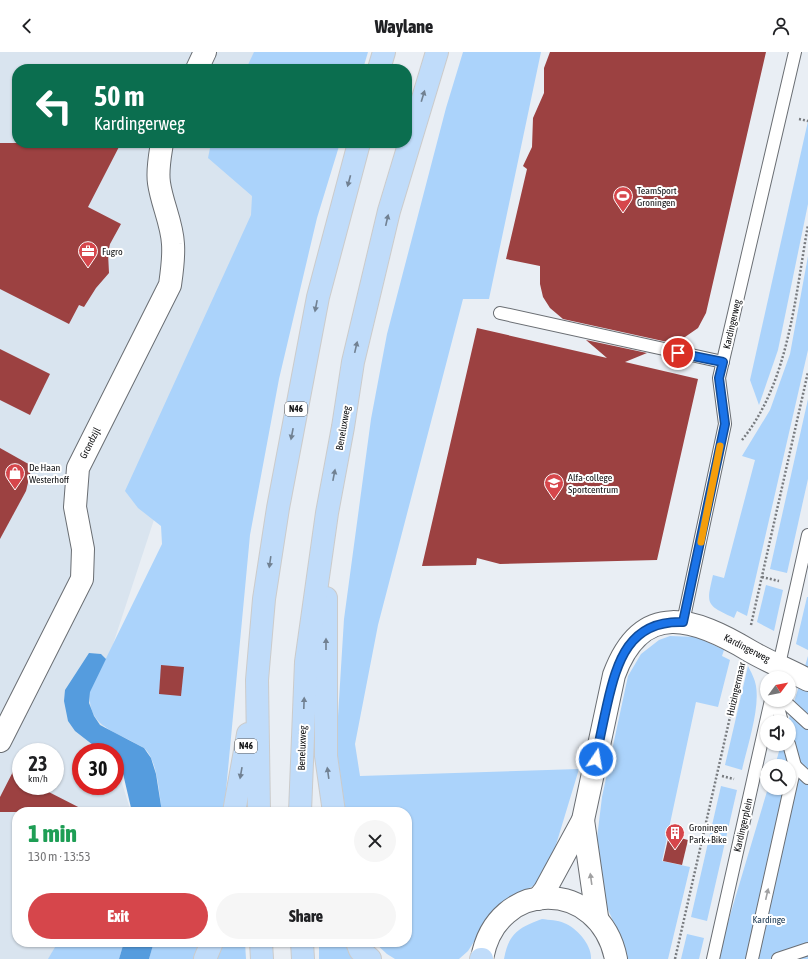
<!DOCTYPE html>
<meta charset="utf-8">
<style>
:root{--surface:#fff;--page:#f6f6f6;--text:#202124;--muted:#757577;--accent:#d6464b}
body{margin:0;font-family:"Asap Condensed",sans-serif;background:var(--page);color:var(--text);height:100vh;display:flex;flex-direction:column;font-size:15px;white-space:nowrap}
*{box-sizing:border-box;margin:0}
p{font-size:13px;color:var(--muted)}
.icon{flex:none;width:22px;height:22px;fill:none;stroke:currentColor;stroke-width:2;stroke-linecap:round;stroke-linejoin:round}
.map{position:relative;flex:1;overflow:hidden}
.sheet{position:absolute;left:12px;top:755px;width:400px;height:140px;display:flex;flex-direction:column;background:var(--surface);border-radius:16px;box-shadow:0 1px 3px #0004}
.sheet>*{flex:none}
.banner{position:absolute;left:12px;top:12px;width:400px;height:84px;border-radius:16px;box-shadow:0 1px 3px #0004;background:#0b6e4f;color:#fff;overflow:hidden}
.needle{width:26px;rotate:58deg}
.buttons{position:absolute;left:760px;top:619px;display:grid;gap:8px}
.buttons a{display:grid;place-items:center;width:36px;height:36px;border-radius:50%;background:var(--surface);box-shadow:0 1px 3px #0004;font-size:20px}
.speed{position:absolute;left:12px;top:691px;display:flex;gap:8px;font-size:20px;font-weight:700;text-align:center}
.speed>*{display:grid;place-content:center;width:52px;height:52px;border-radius:50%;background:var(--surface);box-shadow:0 1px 3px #0004;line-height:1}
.speed small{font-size:10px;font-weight:400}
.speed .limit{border:6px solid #d22;background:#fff;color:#111}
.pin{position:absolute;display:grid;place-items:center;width:34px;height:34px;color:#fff;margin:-17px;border:2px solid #fff;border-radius:50%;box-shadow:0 1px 4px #0007}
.me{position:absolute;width:44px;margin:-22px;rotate:12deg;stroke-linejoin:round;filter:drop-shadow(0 0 3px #0008)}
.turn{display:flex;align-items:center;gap:14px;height:84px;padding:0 16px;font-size:18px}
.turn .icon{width:52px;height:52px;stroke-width:2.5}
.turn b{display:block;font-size:28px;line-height:34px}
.round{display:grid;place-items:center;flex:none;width:42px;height:42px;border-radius:21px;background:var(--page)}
.summary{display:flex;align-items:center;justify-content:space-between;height:68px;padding:0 16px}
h1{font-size:24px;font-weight:800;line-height:30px;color:#1e9e55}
.action{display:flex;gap:8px;margin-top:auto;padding:8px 16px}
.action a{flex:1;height:46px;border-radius:24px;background:var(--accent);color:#fff;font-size:16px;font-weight:800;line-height:46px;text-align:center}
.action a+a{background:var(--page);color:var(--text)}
header{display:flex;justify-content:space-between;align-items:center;height:52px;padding:0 16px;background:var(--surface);font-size:18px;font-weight:800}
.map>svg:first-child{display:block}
.built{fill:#d9e4ef;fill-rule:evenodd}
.green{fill:#abd3fb}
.water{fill:#559cde}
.building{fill:#9c4141}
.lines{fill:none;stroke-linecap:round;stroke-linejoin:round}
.service-casing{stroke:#6a6e73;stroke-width:14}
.minor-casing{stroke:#6a6e73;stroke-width:24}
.tertiary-casing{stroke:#6a6e73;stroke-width:24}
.trunk-casing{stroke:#cbcbcb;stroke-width:24}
.path{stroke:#787b7f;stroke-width:2.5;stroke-dasharray:2 2;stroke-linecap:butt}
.service{stroke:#fff;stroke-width:12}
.minor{stroke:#fff;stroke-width:22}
.tertiary{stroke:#fff;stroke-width:22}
.trunk{stroke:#c0dcfa;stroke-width:22}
.oneway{fill:#718192}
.oneway2{fill:#a0a0a1}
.route-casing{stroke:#114b97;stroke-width:10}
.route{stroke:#1a73e8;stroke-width:7}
.slow{stroke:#f59e0b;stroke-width:7}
.labels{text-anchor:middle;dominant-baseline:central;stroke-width:4;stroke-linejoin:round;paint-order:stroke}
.shield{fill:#fff;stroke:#58595a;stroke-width:1}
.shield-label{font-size:9px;font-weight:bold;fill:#111214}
.poi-label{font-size:10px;fill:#111214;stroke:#fff;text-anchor:start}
.street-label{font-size:10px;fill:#111214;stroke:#fff}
.park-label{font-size:10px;fill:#173550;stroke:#fff}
</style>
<header><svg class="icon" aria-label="back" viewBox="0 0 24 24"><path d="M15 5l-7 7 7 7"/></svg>Waylane<svg class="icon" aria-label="person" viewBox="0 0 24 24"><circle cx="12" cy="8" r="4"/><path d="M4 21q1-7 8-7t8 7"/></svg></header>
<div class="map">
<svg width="808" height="907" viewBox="0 0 808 907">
<rect width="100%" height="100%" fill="#e9eef4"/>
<path class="built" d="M0,0H308L302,17H17V91H278L95,647L112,700H81V734H115V709L131,760H17V890H62L53,907H0ZM21,700H55V734H21Z"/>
<g class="green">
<polygon points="254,0 368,0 363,17 246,17"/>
<polygon points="463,0 541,0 489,247 463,247 378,573 355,692 360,724 579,717 552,806 535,833 505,849 488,868 468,899 459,907 395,907 387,902 374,890 407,890 407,760 340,760 334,729 344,567 371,367 387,282 446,56"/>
<polygon points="808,69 808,152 778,298 759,353 750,328"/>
<path d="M211,91H340L317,166L279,327L250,483L224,760H162C159,743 158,708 144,696C141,694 136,692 133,690C109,677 87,672 90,639L162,492L161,474L138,456L125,439L251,163L252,144L208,106Z"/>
<path d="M808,204V298L747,564L737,559L734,566C706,553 706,553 713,523L724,526L755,408L742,404L770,358L790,302Z"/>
<polygon points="808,347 808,427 787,521 770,517"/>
<polygon points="766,533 783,538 774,579 757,570"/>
<polygon points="807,545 808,545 808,598 796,592"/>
<polygon points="670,584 697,585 724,598 722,604 730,608 718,655 696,650 662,809 690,815 668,907 623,907 621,887 606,853 597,786 602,745 628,624 641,602 659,588"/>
<polygon points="808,604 808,907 717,907 768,736 789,736 789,714 775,714 781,692 789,692 788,670"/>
<path d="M748,614C751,620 755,627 756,634C760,657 747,695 742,718L725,713Z"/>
<polygon points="721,734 737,738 707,869 691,865"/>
<path d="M542,867C549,868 558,868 564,871C577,876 592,893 591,907H504C509,881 518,876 542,867Z"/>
<polygon points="687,882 704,886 699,907 681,907"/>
<polygon points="58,890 124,890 119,907 48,907"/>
<polygon points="154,890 203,890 196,907 149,907"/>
<polygon points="219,890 245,890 246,907 215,907"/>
<polygon points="319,890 348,890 361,907 319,907"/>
</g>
<g class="water">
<polygon points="89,601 101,602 106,607 90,640 89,651 94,664 100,673 144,696 151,706 156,722 162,760 132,760 121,713 115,709 115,700 102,700 75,679 68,669 64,649 65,638"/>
<polygon points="124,890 154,890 149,907 119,907"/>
</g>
<g class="building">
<polygon points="550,0 766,0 706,261 698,276 685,285 672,291 563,267 550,256 543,245 540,232 540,214 506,207 527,117 523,114 532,95 533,66 544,41 544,16"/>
<polygon points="0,91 121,91 88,155 121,172 110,192 108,201 109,221 96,236 84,255 79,253 69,272 0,237"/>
<polygon points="477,276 607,306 586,288 647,301 625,310 698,327 657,508 500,512 477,506 476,513 422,514"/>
<polygon points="0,297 50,322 30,363 0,348"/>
<polygon points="0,396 32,414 26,439 0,487"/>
<polygon points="161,613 184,615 181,644 159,642"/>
<polygon points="21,704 21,734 37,734 88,760 0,760 0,745"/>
<polygon points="669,783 688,788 682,813 663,809"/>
</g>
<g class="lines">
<g class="service-casing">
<g id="service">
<polyline points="500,261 723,310"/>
<polyline points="683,570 725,372 719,326 795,0"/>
<polyline points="776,626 808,483"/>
<polyline points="776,648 782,670"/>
<polyline points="783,648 808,671"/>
<polyline points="795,714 808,726"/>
<polyline points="713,907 771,648"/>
<polyline points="752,907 795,714 789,692"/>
<polyline points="778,907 808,897"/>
</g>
</g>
<g class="minor-casing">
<g id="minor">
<polyline points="197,17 205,0"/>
<path d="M0,689L82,527L83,497L75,455L78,416L170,233C172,219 174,206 173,192C172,171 162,152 159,131C157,118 160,104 162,91"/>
<polyline points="583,768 597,865"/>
<path d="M538,847L545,838L583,768L614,623C642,547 695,566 750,599C769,610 789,618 808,628"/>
</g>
</g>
<g class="tertiary-casing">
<path id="tertiary" d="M482,907C496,825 600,826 616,907"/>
</g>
<g class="trunk-casing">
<g id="trunk">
<polyline points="379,17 384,0"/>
<polyline points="326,546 326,704 334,760"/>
<polyline points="234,760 248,682"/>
<polyline points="259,760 257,628 264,547 278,456 318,245 359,91"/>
<polyline points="300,760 306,610 327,461 343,375 353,310 389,159 437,0"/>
<polyline points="261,890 262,907"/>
<polyline points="302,890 303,907"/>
<polyline points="357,890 360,898 370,907"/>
<polyline points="205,907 212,890"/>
<polyline points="481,907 482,907"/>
</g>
</g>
<g class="path">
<polyline points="799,67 808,69"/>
<path d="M742,388C789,330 795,245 808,173"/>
<polyline points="762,525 779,529"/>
<polyline points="751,573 808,320"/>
<polyline points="722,724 734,727"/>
<polyline points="675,907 740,621"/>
</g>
<use href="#service" class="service"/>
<use href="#minor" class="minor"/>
<use href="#tertiary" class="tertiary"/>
<use href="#trunk" class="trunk"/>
</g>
<defs><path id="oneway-solid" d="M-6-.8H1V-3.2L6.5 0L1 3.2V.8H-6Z"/></defs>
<g class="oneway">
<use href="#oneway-solid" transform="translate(423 44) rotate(-73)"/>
<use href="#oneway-solid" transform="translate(349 129) rotate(105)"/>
<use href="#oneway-solid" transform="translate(387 168) rotate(-77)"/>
<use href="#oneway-solid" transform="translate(316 254) rotate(101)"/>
<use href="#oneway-solid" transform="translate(356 295) rotate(-77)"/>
<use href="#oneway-solid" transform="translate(292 382) rotate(101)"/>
<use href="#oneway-solid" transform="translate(334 423) rotate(-79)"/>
<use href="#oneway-solid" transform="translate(270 510) rotate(98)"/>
<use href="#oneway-solid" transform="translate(326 592) rotate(-90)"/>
<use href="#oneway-solid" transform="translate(304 651) rotate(-88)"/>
<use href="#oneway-solid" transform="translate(241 721) rotate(100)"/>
<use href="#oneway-solid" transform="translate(328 721) rotate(-98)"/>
</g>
<g class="oneway2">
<use href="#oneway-solid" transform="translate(591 827) rotate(-98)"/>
<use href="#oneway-solid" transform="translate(767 842) rotate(-77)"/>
</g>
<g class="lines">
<g class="route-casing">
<path id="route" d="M596,707C599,689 603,671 607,653C617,609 629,568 683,570L725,372L719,326L723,310L678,301"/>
</g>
<use href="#route" class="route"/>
<polyline class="slow" points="701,490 720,394"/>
</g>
<defs>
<g id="stadium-pin" transform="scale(1)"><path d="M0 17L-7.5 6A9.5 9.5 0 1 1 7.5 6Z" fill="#d6464b" stroke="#fff"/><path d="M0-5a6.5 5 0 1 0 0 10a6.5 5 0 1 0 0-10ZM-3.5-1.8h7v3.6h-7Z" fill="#fff"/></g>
<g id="office-pin" transform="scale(1)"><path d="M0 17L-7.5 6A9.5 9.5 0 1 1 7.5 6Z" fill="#d6464b" stroke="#fff"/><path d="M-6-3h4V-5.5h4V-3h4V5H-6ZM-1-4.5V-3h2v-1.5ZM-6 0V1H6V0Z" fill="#fff"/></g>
<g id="shop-pin" transform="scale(1)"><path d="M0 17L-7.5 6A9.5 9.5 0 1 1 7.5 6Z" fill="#d6464b" stroke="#fff"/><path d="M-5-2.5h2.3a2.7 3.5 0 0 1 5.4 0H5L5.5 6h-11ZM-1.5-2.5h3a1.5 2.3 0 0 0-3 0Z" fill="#fff"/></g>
<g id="university-pin" transform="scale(1)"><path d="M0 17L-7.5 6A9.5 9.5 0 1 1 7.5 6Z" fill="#d6464b" stroke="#fff"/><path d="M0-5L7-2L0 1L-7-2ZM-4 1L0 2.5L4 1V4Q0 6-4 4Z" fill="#fff"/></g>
<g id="building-pin" transform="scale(1)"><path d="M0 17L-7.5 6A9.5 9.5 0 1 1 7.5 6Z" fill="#d6464b" stroke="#fff"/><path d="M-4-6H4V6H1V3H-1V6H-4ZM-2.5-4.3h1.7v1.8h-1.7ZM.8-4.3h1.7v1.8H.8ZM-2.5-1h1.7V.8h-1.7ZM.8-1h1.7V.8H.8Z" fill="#fff"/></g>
</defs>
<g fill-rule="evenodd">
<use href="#stadium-pin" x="623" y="144"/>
<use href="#office-pin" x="88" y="199"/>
<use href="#shop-pin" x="15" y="421"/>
<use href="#university-pin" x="554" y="431"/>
<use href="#building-pin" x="675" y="781"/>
</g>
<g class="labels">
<g class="shield">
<rect x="285" y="350" width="22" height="14" rx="3"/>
<rect x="235" y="687" width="22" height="14" rx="3"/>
</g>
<g class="shield-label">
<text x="296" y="357">N46</text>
<text x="246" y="694">N46</text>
</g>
<g class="poi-label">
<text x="637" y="138">TeamSport<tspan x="637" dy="12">Groningen</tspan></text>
<text x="102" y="199">Fugro</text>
<text x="29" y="415">De Haan<tspan x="29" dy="12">Westerhoff</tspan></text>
<text x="568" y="425">Alfa-college<tspan x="568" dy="12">Sportcentrum</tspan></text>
<text x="689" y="775">Groningen<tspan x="689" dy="12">Park+Bike</tspan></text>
</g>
<g class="street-label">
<text transform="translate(732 272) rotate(-77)">Kardingerweg</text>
<text transform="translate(343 376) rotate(-80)">Beneluxweg</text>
<text transform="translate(90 391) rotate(-63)">Grondzijl</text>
<text transform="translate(747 596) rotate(27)">Kardingerweg</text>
<text transform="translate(736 637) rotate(-77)">Huizingermaar</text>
<text transform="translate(302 696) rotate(-88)">Beneluxweg</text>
<text transform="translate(743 773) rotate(-77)">Kardingerplein</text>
</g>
<g class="park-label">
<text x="769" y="867">Kardinge</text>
</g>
</g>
</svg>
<div class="buttons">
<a><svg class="needle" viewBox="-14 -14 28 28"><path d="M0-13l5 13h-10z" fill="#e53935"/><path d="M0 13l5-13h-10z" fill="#757577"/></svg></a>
<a><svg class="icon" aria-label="sound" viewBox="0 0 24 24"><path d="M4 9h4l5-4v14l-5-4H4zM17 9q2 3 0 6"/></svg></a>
<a><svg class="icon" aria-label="search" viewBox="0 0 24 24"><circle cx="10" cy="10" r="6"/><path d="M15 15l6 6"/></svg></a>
</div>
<div class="speed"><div>23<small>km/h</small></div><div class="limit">30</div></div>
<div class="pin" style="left:678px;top:301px;background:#d93025"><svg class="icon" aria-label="arrive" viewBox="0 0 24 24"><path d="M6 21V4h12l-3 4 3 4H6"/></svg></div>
<svg class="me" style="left:596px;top:707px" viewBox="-20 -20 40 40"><circle r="17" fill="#1a73e8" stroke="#fff" stroke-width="3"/><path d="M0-11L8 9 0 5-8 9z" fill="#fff"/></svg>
<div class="banner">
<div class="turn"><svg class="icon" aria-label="left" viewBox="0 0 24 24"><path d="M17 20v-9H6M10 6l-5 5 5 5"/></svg><div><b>50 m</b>Kardingerweg</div></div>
</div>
<section class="sheet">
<div class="summary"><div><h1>1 min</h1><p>130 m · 13:53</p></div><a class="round"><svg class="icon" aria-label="close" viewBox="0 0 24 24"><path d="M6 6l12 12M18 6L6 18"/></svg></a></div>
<div class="action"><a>Exit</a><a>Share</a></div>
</section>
</div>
